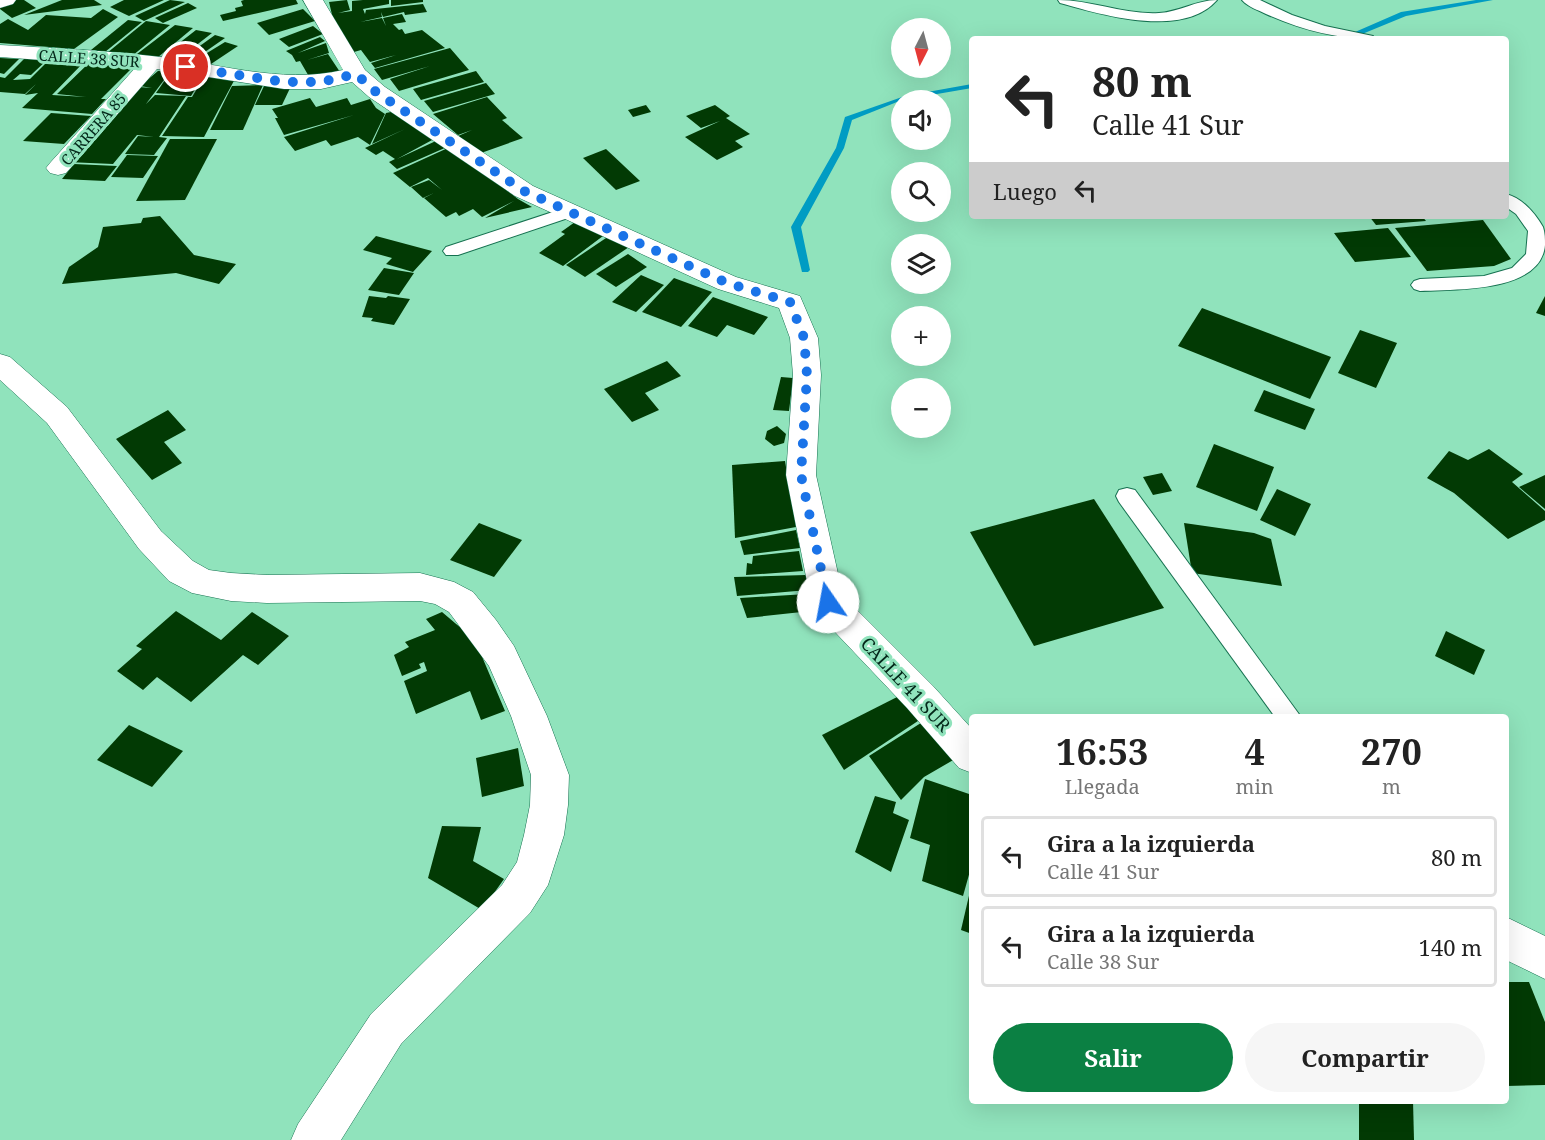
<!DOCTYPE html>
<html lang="es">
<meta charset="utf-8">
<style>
:root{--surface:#fff;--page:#f6f6f6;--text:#222;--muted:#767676;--line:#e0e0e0;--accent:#0b8043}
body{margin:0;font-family:"Noto Serif",serif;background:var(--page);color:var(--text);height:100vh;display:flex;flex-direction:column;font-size:22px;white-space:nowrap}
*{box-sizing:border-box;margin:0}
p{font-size:20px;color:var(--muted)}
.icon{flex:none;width:33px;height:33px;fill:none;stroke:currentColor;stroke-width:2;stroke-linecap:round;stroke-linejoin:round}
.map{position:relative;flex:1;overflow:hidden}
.side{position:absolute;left:969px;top:714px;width:540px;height:390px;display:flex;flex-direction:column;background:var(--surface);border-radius:6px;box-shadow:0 6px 24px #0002}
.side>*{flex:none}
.hud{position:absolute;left:969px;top:36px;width:540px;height:183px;border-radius:6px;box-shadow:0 6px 24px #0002;background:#fff;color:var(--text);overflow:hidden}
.needle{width:39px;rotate:186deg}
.fabs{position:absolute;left:891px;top:18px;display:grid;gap:12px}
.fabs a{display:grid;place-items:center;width:60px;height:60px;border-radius:50%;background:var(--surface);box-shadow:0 6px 24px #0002;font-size:30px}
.pin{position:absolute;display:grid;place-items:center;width:51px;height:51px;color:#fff;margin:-26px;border:3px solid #fff;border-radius:50%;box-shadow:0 2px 6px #0007}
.me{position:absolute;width:66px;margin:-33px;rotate:348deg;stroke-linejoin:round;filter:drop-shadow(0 0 4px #0008)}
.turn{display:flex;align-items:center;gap:21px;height:126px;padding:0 24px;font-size:27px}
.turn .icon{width:78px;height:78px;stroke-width:2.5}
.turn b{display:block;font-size:42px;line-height:51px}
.then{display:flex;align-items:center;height:57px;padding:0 24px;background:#0003;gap:12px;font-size:22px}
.eta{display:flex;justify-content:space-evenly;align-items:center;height:102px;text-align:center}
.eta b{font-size:36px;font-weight:700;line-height:42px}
.cta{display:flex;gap:12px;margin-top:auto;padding:12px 24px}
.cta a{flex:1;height:69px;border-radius:36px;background:var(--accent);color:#fff;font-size:24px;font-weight:700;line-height:69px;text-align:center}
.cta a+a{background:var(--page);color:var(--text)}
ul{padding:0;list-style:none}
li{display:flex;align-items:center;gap:18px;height:81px;margin:0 12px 9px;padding:0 12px;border:3px solid var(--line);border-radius:6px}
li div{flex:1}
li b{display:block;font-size:22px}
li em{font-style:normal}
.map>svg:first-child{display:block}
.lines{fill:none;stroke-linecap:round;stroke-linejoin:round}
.stream{fill:#009cc3;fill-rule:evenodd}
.building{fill:#023a04}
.service-casing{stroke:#157150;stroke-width:2}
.minor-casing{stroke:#157150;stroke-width:1}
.tertiary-casing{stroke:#157150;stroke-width:1}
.service{fill:#fff;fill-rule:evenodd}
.minor{fill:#fff;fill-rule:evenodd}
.tertiary{fill:#fff;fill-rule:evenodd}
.route{stroke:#1a73e8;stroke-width:10;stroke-dasharray:0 18}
.labels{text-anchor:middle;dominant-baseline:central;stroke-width:6;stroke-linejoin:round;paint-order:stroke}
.far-street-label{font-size:15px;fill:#032719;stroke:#90e3bc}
.street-label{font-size:18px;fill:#032719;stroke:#90e3bc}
</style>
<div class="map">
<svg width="1545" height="1140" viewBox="0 0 1545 1140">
<rect width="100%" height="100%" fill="#90e3bc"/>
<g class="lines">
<g class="stream">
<polygon points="1476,0 1493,0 1406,16 1350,39 1339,39 1401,12"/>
<polygon points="972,84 972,88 902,100 852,120 844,148 801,227 810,270 808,272 802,272 791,227 836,148 845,117 905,96"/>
</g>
</g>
<g class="building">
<polygon points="12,0 24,0 36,8 12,18 0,9 0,5"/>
<polygon points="62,0 94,0 102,5 24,15"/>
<polygon points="124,0 164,0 129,16 110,7"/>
<polygon points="170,0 185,2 144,21 135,16"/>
<polygon points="244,0 296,0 298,4 223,21 220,15 236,11 235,8 243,6 241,1"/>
<polygon points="347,0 350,10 338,13 352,11 352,1 363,0 389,0 389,4 363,9 365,14 366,10 423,4 427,12 405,15 404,12 383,17 381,12 382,17 360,22 382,18 386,26 383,18 402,14 406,22 393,24 399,30 402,29 405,34 422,30 445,48 375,68 371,63 396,55 370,62 361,50 354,52 333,19 329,2"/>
<polygon points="391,0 423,0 423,2 391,6"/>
<polygon points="188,3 197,8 163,23 155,18"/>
<polygon points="103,9 118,17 74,49 0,43 0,24 8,19 28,30 46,15 91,18"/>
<polygon points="303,9 315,21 269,35 257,23"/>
<polygon points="128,20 142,22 105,52 91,50"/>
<polygon points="146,21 170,25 132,56 107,53"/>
<polygon points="175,25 193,28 157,58 137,54"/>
<polygon points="313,26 323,34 289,47 279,39"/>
<polygon points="196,30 212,33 176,61 160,58"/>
<polygon points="215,35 225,38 189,63 179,61"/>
<polygon points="320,37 325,41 298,53 326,43 329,53 307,60 328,54 340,72 311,80 300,61 296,62 292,55 286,51"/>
<polygon points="225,42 238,46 208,66 194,61"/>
<polygon points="450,48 469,70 399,91 390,79 430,66 382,80 374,69"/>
<polygon points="26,57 48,59 31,75 20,74 13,80 30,79 51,58 85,61 52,95 86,97 57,94 92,60 136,64 101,99 106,99 92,114 22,108 38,93 25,95 36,84 25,94 0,92 0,77 5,78"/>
<polygon points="0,58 19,59 4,74 0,73"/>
<polygon points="172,70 205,73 191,96 156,93"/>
<polygon points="158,71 170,72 146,104 155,95 186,96 159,137 167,138 154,155 125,154 138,136 154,137 137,135 113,164 67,162 139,87 152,88 140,86"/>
<polygon points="476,71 484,82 421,100 413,89"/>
<polygon points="204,77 236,77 204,137 162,136 188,97 192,97"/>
<polygon points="486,83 495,94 433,112 424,101"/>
<polygon points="263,85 243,130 210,130 232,86"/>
<polygon points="264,86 291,86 282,105 255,105"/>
<polygon points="487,97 507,118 502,120 523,138 481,153 458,136 472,130 458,135 433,114"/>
<polygon points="310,98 316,107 347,98 351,105 370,99 376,108 385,114 370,145 358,137 331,146 326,140 295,151 284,137 354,115 284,135 275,118 278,118 272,109"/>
<polygon points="646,105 651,112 633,117 628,110"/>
<polygon points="715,105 730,116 726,118 750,134 735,141 743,147 717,160 685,137 720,121 701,128 686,116"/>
<polygon points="391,112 434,139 397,159 438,140 447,147 397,169 389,162 395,159 383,151 376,155 365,148 405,129 372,144 386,113"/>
<polygon points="51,113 91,116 64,144 23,141"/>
<polygon points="170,139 217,139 185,200 136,201"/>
<polygon points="450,147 518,199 532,207 485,218 514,201 482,217 473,209 459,216 456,212 446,217 424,198 434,193 423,198 411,187 429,180 442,190 428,178 410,187 393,173"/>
<polygon points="606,149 640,181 616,190 583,158"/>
<polygon points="127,155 158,156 143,178 111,177"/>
<polygon points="74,164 117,166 105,181 62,179"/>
<polygon points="160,216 194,255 236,264 219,284 176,273 62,284 69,267 98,247 103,227 141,223 143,218"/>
<polygon points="1369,216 1422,216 1426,221 1376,225"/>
<polygon points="1483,220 1511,259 1494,266 1427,271 1395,228"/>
<polygon points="575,222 603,236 563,266 539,253 565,234 561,232"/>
<polygon points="1388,228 1411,257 1355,262 1334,233"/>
<polygon points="376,236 432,251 413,272 386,264 392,258 363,250"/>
<polygon points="609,236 629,247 585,277 566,265"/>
<polygon points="628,254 647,267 616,287 596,274"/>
<polygon points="384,268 414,273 399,295 368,290"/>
<polygon points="641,275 664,285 636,312 612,302"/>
<polygon points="674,278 712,292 681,327 642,312"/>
<polygon points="369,296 386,298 388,296 410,299 394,325 371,321 373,318 362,317"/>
<polygon points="1545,296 1545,316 1536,313"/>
<polygon points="713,297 768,317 754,335 727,325 717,337 688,326"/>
<polygon points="1202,308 1331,357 1310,399 1178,346"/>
<polygon points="1360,330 1397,343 1376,388 1338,373"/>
<polygon points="667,361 681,376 645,393 659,410 632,422 604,389"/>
<polygon points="781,377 793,378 789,411 773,410"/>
<polygon points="1264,390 1315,409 1305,430 1254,411"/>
<polygon points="168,410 186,430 164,442 182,463 152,480 116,439"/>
<polygon points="777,426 786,434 784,443 774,446 765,439 767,431"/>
<polygon points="1214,444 1274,467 1257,511 1196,487"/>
<polygon points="1489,449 1523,474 1512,482 1545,511 1545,520 1508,539 1454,493 1427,478 1449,451 1468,460"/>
<polygon points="785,461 796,527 735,538 732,465"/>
<polygon points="1162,473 1172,491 1153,495 1143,477"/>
<polygon points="1545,475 1545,509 1519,487"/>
<polygon points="1277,489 1311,504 1295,536 1260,520"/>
<polygon points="1094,499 1164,608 1034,646 970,532"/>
<polygon points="479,523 522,540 494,577 450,560"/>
<polygon points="1184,523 1254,533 1271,539 1282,586 1192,573"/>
<polygon points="796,530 800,548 744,555 740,541"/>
<polygon points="799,551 803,571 746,575 747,563 752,564 753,556"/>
<polygon points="806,575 808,590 737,596 734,577"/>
<polygon points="807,594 811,611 747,618 740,598"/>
<polygon points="176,611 221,640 252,612 289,636 258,665 243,655 191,702 157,677 143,690 117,671 142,649 136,646"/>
<polygon points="442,612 475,640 505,711 481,720 470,691 416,714 404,681 427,671 424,662 419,664 421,668 402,676 394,655 409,647 405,642 435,630 426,619"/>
<polygon points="1446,631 1485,650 1474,675 1435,656"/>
<polygon points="905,693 924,717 844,770 822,735"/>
<polygon points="924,721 955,759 924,777 901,800 869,756"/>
<polygon points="129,725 183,751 152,787 97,760"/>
<polygon points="518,748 524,786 482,797 476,758"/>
<polygon points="925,779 972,795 972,864 963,896 922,881 930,845 910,838"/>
<polygon points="875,796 896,802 893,813 909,820 891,872 855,852"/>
<polygon points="442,826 481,827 473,861 504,879 482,910 428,878"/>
<polygon points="971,887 972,887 972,934 961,930"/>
<polygon points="1506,982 1529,982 1545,1022 1545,1085 1506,1086"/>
<polygon points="1359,1101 1413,1101 1414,1140 1359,1140"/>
</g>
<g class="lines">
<g class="service-casing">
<g id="service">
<path d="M1058,0C1092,0 1124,15 1159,13C1180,12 1196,0 1217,0C1183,39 1102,15 1060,3Z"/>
<path d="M1242,0H1260L1292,15L1325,26L1373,36L1375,39C1336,39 1302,30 1266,14C1258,10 1248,7 1242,0Z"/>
<path d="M1506,194C1522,198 1535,213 1543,227C1545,233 1545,239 1545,245C1541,293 1455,289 1420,291L1414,289L1411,285L1414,281L1420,279L1484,276L1512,268L1526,254L1528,231L1516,214L1506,207Z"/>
<polygon points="568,207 574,208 576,212 574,216 458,255 446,255 443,251 446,247"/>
<polygon points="1127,488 1135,490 1301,717 1275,717 1119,502 1116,496 1119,490"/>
</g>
</g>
<g class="minor-casing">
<g id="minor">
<polygon points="0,0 16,0 13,4 0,8"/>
<path d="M303,0H323L365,70L385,87L533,186L736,277L800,296L818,338L821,375L816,475L843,596L933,686L972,729V773L959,768L907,708L816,612L811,602L786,475L793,375L790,338L779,308L718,289L515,196L369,97L352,82L321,89H284L157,69L66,173L58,175L50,173L46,168L50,163L136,67L0,57V45C50,48 101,50 152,56C215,62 280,85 343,70Z"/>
<polygon points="1506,917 1545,936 1545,979 1506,960"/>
</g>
</g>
<g class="tertiary-casing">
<polygon id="tertiary" points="0,354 10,357 67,407 161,531 193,561 209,570 231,573 267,575 420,573 454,582 473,592 496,620 514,646 547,716 569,775 568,805 564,835 548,885 530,913 401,1044 341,1140 291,1140 298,1124 371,1014 502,885 517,862 524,835 530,805 531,775 511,716 489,666 449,612 435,604 420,601 267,603 231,601 192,593 169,581 139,549 47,423 0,380"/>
</g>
<use href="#service" class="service"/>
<use href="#minor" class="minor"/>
<use href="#tertiary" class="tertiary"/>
</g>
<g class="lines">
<polyline class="route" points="186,67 284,82 321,82 356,74 376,92 524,191 727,283 790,302 804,338 807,375 801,475 828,602"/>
</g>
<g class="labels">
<g class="far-street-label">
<text transform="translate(89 58) rotate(4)">CALLE 38 SUR</text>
<text transform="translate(93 129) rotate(-49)">CARRERA 85</text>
</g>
<g class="street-label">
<text transform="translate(906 684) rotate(47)">CALLE 41 SUR</text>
</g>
</g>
</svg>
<div class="fabs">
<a><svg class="needle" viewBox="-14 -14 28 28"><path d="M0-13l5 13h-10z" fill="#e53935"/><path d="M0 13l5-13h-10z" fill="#767676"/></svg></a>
<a><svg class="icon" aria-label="sound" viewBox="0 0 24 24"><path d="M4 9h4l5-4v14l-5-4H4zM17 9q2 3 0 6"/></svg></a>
<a><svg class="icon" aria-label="search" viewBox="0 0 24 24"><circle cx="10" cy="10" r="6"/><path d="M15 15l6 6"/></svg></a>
<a><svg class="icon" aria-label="layers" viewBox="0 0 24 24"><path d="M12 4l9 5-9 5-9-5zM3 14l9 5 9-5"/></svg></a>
<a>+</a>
<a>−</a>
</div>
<div class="pin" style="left:186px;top:67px;background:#d93025"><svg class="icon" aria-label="arrive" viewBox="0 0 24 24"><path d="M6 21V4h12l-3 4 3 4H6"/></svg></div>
<svg class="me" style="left:828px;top:602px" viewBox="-20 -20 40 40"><circle r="19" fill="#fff"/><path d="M0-13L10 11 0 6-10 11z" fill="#1a73e8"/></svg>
<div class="hud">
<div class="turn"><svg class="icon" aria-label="left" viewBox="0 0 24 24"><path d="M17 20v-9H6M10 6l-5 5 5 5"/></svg><div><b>80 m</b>Calle 41 Sur</div></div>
<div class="then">Luego<svg class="icon" aria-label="left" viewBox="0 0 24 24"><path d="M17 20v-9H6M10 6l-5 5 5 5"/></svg></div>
</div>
<section class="side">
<div class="eta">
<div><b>16:53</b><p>Llegada</p></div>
<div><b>4</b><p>min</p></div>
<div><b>270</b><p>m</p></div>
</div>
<ul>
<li><svg class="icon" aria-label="left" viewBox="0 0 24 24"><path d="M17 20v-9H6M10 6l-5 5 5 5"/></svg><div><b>Gira a la izquierda</b><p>Calle 41 Sur</p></div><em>80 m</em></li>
<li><svg class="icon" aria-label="left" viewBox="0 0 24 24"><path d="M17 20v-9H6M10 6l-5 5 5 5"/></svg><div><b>Gira a la izquierda</b><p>Calle 38 Sur</p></div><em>140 m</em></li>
</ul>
<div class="cta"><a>Salir</a><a>Compartir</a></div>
</section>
</div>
